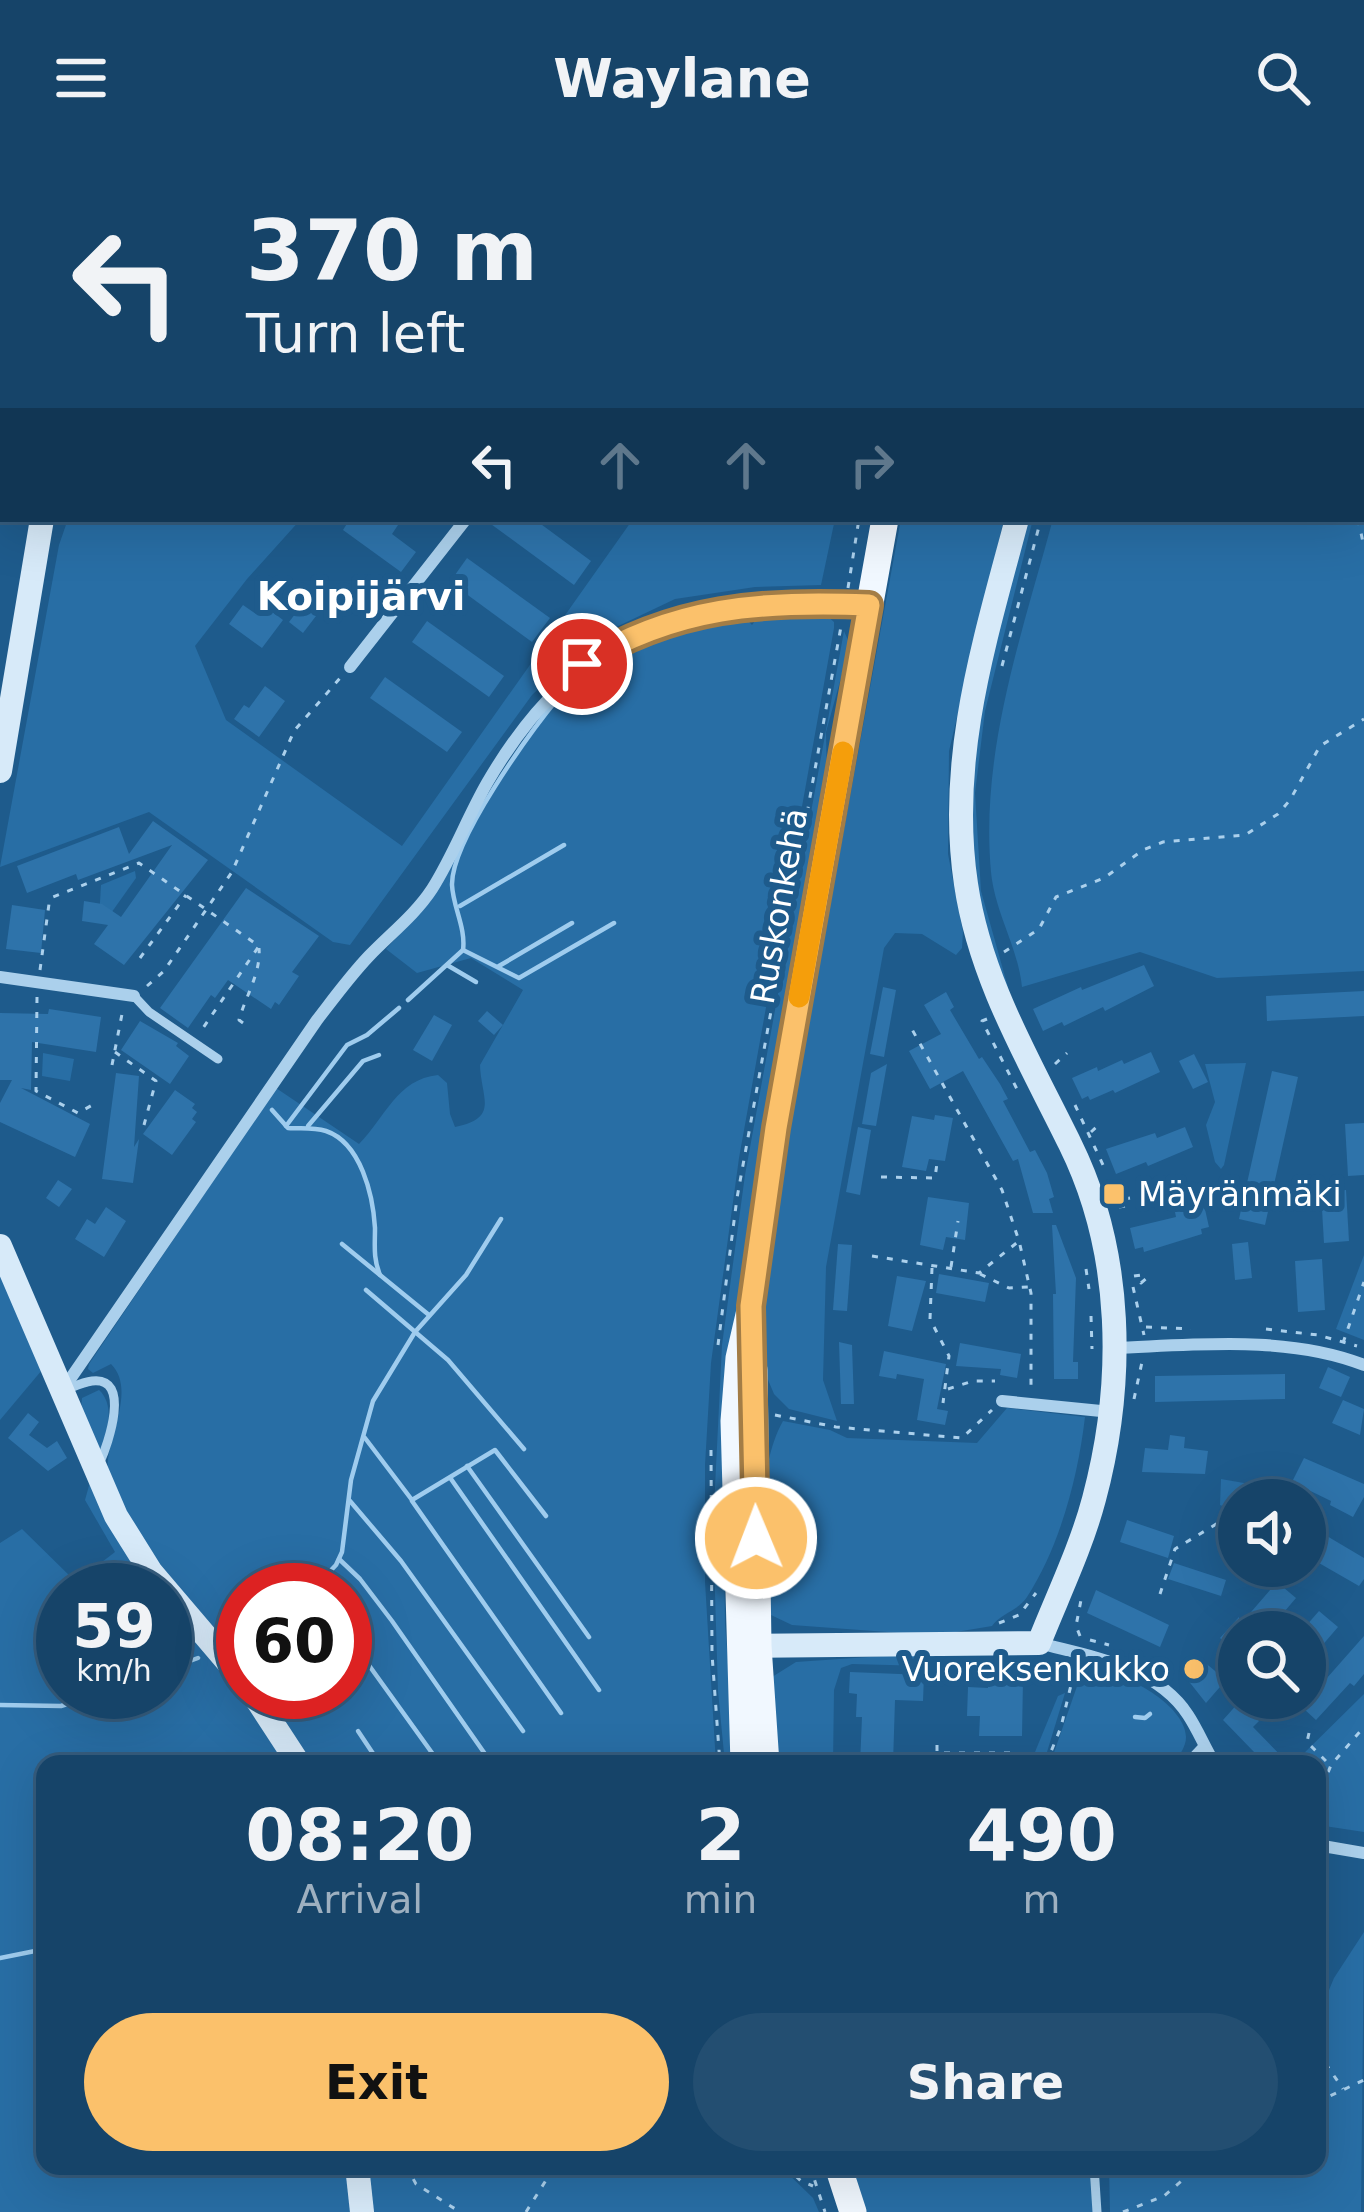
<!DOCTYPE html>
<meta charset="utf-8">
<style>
:root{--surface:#164469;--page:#234e71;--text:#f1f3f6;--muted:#9eb0c0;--line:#355c7d;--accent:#fbc16b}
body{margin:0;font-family:"DejaVu Sans",sans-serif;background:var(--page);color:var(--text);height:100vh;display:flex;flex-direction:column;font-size:45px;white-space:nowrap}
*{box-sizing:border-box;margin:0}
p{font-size:39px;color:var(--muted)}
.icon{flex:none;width:66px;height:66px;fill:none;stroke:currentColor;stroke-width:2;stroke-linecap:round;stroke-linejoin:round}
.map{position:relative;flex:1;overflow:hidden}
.sheet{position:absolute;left:36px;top:1599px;width:1290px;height:420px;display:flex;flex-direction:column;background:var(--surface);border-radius:24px;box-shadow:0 12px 48px #0002,0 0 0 3px var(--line)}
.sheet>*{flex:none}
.hud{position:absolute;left:0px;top:0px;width:1365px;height:366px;box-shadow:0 12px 48px #0002,0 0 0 3px var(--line);background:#164469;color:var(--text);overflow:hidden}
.buttons{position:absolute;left:1218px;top:1323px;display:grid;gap:24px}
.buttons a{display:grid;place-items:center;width:108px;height:108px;border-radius:50%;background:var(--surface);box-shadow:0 12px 48px #0002,0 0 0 3px var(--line);font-size:60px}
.speed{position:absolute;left:36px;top:1407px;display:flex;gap:24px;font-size:60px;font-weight:700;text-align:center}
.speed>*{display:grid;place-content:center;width:156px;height:156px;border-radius:50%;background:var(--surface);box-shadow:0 12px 48px #0002,0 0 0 3px var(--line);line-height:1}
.speed small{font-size:30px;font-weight:400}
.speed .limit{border:18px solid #d22;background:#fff;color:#111}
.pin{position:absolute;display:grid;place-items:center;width:102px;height:102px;color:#fff;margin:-51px;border:6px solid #fff;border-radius:50%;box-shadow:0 3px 12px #0007}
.me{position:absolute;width:132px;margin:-66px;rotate:359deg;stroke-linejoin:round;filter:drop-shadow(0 0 9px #0008)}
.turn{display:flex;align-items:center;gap:42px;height:252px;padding:0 48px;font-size:54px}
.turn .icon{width:156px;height:156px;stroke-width:2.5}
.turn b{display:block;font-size:84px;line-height:102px}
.lanes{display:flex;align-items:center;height:114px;padding:0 48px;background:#0003;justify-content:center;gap:60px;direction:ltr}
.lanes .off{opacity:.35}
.eta{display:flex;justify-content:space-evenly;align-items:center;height:204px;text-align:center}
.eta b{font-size:72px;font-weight:800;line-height:84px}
.button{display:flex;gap:24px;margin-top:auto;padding:24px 48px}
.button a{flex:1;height:138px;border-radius:72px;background:var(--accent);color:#111;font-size:48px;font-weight:800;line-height:138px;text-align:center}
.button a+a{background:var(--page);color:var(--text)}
header{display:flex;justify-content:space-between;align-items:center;height:156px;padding:0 48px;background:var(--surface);font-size:54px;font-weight:800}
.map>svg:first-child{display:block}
.green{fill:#286ea5}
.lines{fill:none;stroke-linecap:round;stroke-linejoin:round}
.stream{stroke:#9fccee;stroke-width:4.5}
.building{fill:#2e73aa}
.path{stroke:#abd0ec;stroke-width:3;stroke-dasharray:6 9;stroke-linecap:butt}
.lane{stroke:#abd0ec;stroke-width:9}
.street{stroke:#abd0ec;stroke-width:12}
.secondary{stroke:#d7eaf9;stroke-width:24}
.primary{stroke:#f1f8ff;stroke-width:27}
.route-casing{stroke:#a37d46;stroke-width:30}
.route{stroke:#fbc16b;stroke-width:21}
.slow{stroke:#f59e0b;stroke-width:21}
.poi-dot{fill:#fbc16b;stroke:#1e5b8c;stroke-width:4.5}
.labels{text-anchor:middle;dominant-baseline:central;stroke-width:12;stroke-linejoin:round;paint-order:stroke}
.street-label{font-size:33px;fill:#fff;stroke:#1e5b8c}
.poi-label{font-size:33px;fill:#fff;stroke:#1e5b8c;text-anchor:start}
.quarter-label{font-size:39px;font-weight:bold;fill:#fff;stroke:#1e5b8c}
</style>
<header><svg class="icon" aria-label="menu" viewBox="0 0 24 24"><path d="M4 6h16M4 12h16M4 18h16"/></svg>Waylane<svg class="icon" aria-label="search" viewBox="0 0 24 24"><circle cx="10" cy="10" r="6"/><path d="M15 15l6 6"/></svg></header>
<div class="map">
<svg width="1364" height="2056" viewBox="0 0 1364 2056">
<rect width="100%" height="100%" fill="#1e5b8c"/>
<g class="green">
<polygon points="0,0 285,0 3,3 3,206"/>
<path d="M1354,0H1364V815L1217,822L1140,796L1022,831C1018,791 995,757 991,716C980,595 1022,478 1053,363H1362V3H1351Z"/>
<polygon points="68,363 301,363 247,423 195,490 226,564 402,690 633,363 835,363 821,429 755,431 675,443 591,483 532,539 350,789 333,786 149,656 0,711 59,389"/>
<polygon points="901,363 1004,363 949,595 948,698 963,776 962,792 956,799 922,778 895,777 884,792 826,1111 823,1224 837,1265 789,1253 774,1238 766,1219 763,1190 764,1149 783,1006"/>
<polygon points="1025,363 1033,363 985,555 975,637 981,735 1011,842 1005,836 969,708 976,559"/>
<path d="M781,454L824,457L834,466V472L739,1002L711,1207L705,1309V1426L716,1608H308L264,1536H345V1434H243V1509C206,1466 116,1371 108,1316C104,1285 138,1235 111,1208L93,1217L88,1213L89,1208L276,932L359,988C385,962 397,923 438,919L447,927L450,958L455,971C500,962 481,942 480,909L523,834L471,802L417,817L386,793C518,653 509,489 741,457L752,469L761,457Z"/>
<polygon points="844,475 850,489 826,576 827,625 767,950 732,1189 724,1372 725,1468 736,1608 725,1608 718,1535 713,1372 722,1189 745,1019"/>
<polygon points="135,715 136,722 104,767 99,763 101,729"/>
<polygon points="43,897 74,903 70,925 42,920"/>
<polygon points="1246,907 1224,1009 1221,1013 1215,1006 1206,969 1215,946 1205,908"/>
<polygon points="1364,1099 1364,1184 1336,1173"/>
<polygon points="0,1117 42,1214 0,1264"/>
<path d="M99,1234C115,1248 108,1278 101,1296L81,1254L82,1242Z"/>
<path d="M1007,1252L1085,1261C1078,1321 1060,1390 1027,1441C1018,1455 1001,1457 992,1470L950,1477H901L792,1469L771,1459C768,1398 752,1321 783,1265L830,1274L847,1282L977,1287Z"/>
<polygon points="1221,1323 1261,1330 1257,1344 1239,1344 1239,1357 1220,1349"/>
<polygon points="90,1326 148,1427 142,1434 63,1434 63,1536 165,1536 165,1445 245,1541 242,1547 250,1549 289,1608 45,1608 45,2010 348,2010 354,2056 0,2056 0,1387 22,1373 76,1426 115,1396 85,1344"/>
<polygon points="927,1497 926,1510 852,1508 841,1512 834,1534 833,1608 773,1608 772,1521 796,1506"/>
<path d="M1083,1513L1095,1514L1101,1530H1108L1112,1520C1136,1522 1186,1553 1186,1581C1186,1591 1179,1600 1173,1608H1050Z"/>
<polygon points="1065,1537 1047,1596 1035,1596 1058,1540"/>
<polygon points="1364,1538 1364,1676 1318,1669 1317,1608 1293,1608"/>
<polygon points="1364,1776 1361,2056 1110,2056 1109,2010 1317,2010 1317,1863 1334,1822"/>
<polygon points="366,2010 780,2010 813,2042 819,2056 372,2056"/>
<polygon points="851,2010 1091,2010 1093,2056 866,2056"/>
</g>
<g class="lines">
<g class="stream">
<polyline points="1280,0 1282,3"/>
<polyline points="1288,3 1289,0"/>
<polyline points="460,750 564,689"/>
<path d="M463,794C466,772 453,751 452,729C451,685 530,576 559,541"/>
<polyline points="447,809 476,826"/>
<polyline points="499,810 572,767"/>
<polyline points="408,844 463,794 519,822 614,767"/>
<path d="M272,954L288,972C301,973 313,971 326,975C361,987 373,1039 375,1072C375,1090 373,1102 380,1119"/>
<polyline points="286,970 347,889 367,879 399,852"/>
<polyline points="308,970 363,905 379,899"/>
<polyline points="342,1088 429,1159"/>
<polyline points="366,1134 448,1204 524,1293"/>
<polyline points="365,1282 412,1344 495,1294 546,1360"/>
<polyline points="467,1310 589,1481"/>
<polyline points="451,1323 599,1534"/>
<polyline points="350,1345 401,1405 523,1575"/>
<polyline points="412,1345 561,1557"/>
<polyline points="339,1403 360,1423 392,1465 492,1608"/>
<polyline points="312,1434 336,1409 342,1396 351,1324 373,1245 415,1176 466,1119 501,1063"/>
<polyline points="345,1476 440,1608"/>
<polyline points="236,1486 243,1483"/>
<polyline points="165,1514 198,1502"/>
<polyline points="0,1549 61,1550 104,1536"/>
<polyline points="1135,1561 1145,1562 1150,1558"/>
<polyline points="358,1575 380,1608"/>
<polyline points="0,1802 45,1793"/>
</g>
</g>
<g class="building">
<polygon points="350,363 402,363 392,378 416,396 401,416 343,374"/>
<polygon points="484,363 534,363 591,405 574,429"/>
<polygon points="467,402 550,462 532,486 450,426"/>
<polygon points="262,448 283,464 262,492 229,468 243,449 256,458"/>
<polygon points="302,449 316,460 303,477 289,466"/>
<polygon points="427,465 504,520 489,541 412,486"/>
<polygon points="385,521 462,576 447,596 370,542"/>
<polygon points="265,530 285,545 259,581 234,563 244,549 249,552"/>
<polygon points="153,665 208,704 124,809 94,788 108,769 82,765 84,745 102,748 121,761 172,689 78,724 76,718 27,737 17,710 119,671 129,698"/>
<polygon points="246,732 319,780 292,816 299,820 279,849 275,846 271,853 228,824 215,842 211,839 188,872 160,852"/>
<polygon points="12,749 45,754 41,797 6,793"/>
<polygon points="1144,809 1154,830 1105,855 1103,851 1064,870 1062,866 1043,875 1033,853 1081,831 1082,834"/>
<polygon points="883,831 896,834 884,901 870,898"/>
<polygon points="1364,835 1364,860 1267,865 1266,840"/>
<polygon points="946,836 954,851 950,854 979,903 982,901 1000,928 1008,943 1003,945 1030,996 1035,994 1047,1017 1054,1041 1049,1043 1053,1057 1033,1057 1018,1003 1013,1005 963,915 930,933 909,895 941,878 924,849"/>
<polygon points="49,853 101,861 96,896 32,886 31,934 21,932 90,968 75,1001 0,966 0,947 12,924 0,924 0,857 48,858"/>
<polygon points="487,855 503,869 494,879 478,865"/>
<polygon points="434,859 452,869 432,905 413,894"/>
<polygon points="140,865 178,887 176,890 189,900 170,928 121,894"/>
<polygon points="1151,896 1160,916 1115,937 1113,934 1090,944 1088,940 1082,943 1072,922 1097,911 1098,915 1122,904 1124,908"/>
<polygon points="1194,898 1208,926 1193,933 1179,905"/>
<polygon points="887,908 876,970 862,968 871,917"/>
<polygon points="1272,915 1298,921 1265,1069 1239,1063"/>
<polygon points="116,917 139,920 134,991 139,983 133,1027 102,1023"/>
<polygon points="175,934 195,948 192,952 197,956 192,963 196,966 172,999 143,978"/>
<polygon points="935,959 953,962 945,1005 929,1003 926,1015 902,1011 912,960 934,964"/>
<polygon points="1364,967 1364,1019 1348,1020 1345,968"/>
<polygon points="858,971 871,974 860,1039 846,1036"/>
<polygon points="1185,971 1193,991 1148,1010 1146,1006 1116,1018 1106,993 1155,977 1157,982"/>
<polygon points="58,1024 72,1033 59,1051 46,1042"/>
<polygon points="1346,1034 1349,1085 1324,1087 1321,1036"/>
<polygon points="928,1041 969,1047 965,1084 946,1081 943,1094 920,1089"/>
<polygon points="1204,1049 1209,1071 1201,1073 1202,1078 1144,1096 1143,1091 1135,1093 1130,1072 1176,1061 1175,1056"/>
<polygon points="106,1051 126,1065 104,1101 75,1083 87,1063 95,1068"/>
<polygon points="1052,1069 1056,1069 1076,1122 1073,1206 1078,1206 1078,1223 1054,1223 1053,1138 1056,1138"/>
<polygon points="1248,1086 1252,1122 1235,1124 1232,1088"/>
<polygon points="838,1088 852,1089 847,1155 833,1154"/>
<polygon points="1322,1103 1325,1154 1298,1156 1295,1105"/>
<polygon points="939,1118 989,1127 985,1146 936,1137"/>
<polygon points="897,1120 926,1125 912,1175 888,1170"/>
<polygon points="839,1186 852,1189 854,1248 841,1248"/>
<polygon points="960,1187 1021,1198 1017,1222 1000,1219 1001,1213 956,1210"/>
<polygon points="884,1195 946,1208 937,1253 948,1255 945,1269 917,1264 924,1223 897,1218 896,1223 879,1220"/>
<polygon points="1328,1211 1350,1221 1341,1241 1319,1232"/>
<polygon points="1285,1218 1285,1243 1155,1246 1155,1220"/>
<polygon points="1343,1244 1364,1253 1360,1279 1332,1267"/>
<polygon points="28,1257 39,1266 29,1279 47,1292 57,1285 67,1302 48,1315 8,1282"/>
<polygon points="1170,1279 1185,1281 1184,1292 1208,1295 1205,1318 1142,1316 1145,1292 1168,1294"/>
<polygon points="1304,1302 1364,1328 1364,1341 1353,1361 1330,1349 1331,1345 1292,1326"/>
<polygon points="1127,1364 1174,1380 1168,1402 1120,1386"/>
<polygon points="1305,1367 1364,1402 1364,1423 1359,1430 1305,1399"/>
<polygon points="1174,1407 1226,1424 1221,1440 1168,1423"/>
<polygon points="1277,1426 1296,1442 1267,1476 1239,1476 1239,1499 1220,1482 1239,1461 1239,1470"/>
<polygon points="1096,1434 1169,1469 1160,1491 1087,1457"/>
<polygon points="1319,1455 1338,1471 1314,1499 1305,1491 1305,1471"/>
<polygon points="1364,1480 1364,1518 1354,1530 1350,1527 1316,1564 1292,1542 1305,1542 1305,1532 1312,1525 1319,1531"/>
<polygon points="1203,1505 1226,1524 1206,1547 1187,1523"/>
<polygon points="850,1516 924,1519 923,1545 895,1544 893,1608 860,1608 862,1561 856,1561 857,1538 849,1537"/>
<polygon points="988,1522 1023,1523 1022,1580 979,1580 980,1560 967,1560 968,1531 988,1532"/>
<polygon points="1240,1545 1259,1565 1253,1571 1289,1608 1244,1608 1255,1597 1223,1564"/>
</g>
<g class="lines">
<g class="path">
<polyline points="920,0 920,3"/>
<polyline points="923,3 924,0"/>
<polyline points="1345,3 1348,0"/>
<polyline points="1362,113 1364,113"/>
<polyline points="1362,349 1364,345"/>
<polyline points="1358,363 1364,391"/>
<polyline points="848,432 859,363"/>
<polyline points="1002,510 1041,363"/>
<polyline points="1004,796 1039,773 1056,741 1104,722 1143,694 1163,686 1245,679 1278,658 1290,644 1320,590 1364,563"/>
<polyline points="140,802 186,739"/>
<polyline points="40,814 49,748 53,741 139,707 259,790 201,875"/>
<polyline points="147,830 164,815 232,716 294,575 341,521"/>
<polyline points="37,841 36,935 78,957 96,947"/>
<polyline points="987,863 982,865 1019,937"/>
<path d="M243,867L239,864C246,839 261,817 259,792"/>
<polyline points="115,896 156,925 144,969"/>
<polyline points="1055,908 1067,897"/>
<polyline points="112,909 123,853"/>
<polyline points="1075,949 1104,1011"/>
<polyline points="1091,976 1101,967"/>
<polyline points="881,1021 935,1022 937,1007"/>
<polyline points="1109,1026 1117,1051"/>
<polyline points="1119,1051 1125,1050 1124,1043 1130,1042"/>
<polyline points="1020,1089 1031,1137 1031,1234"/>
<polyline points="872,1100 979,1117 1019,1085 1002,1034 909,868"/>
<polyline points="951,1111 958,1065"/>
<polyline points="932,1112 930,1163 949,1200 943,1247"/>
<polyline points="1086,1113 1089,1133"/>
<polyline points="980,1118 1009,1132 1028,1131"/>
<polyline points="1134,1120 1141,1119 1141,1127 1148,1121"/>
<polyline points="1133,1131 1144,1179"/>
<polyline points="1091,1160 1092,1193"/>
<polyline points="1146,1171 1191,1173"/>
<polyline points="1266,1173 1318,1179 1357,1190"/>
<polyline points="1343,1187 1364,1126"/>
<polyline points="718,1189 737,1042 842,465"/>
<polyline points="948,1233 973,1225 995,1225"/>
<polyline points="1134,1243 1142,1206"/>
<polyline points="775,1259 836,1271 962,1282 992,1254"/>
<polyline points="711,1294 712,1498 720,1608"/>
<path d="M1226,1352C1217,1371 1219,1378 1239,1387"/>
<polyline points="1160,1438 1175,1393 1218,1367"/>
<polyline points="999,1467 1019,1459 1036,1437"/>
<polyline points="1080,1480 1076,1470 1081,1444"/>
<polyline points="1090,1484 1109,1489"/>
<polyline points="1041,1509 1072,1517"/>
<polyline points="1309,1577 1307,1586 1329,1608"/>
<polyline points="937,1589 937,1597 1013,1597 1047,1601"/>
<polyline points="1046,1608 1061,1571 1075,1512"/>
<polyline points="1317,1644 1331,1609 1364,1571"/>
<polyline points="1317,1895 1343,1933"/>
<polyline points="1317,1946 1364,1924"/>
<polyline points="406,2010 416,2028 460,2056"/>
<polyline points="785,2010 801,2025 813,2030"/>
<polyline points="810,2010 825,2056"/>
<polyline points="526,2056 555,2010"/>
<polyline points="1123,2056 1164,2040 1199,2010"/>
</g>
<g class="lane">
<polyline points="134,840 149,856 218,903"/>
<path d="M65,1234C73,1231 83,1226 92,1225C132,1220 108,1288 100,1306"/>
<polyline points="1186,1608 1204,1589"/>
<polyline points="1094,2010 1097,2056"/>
</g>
<g class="street">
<polyline points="456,0 461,3"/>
<polyline points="488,3 492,0"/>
<polyline points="0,337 3,338"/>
<polyline points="350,511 466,363"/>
<polyline points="0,821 134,840"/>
<path d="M1114,1192C1195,1189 1288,1179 1364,1209"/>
<path d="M64,1232L317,864C334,842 350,820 369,800C390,778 415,759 432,733C453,700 467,662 487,627C580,467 692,441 868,449"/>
<polyline points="1002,1245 1111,1256"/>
<path d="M1039,1487C1091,1501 1156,1510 1188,1559C1198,1574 1205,1592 1215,1608"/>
<polyline points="1317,1689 1364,1697"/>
</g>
<g class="secondary">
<polyline points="302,3 304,0"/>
<polyline points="1094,3 1094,0"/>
<polyline points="0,615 42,363"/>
<polyline points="0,1090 116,1360 151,1416 243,1524"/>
<path d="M744,1490L1039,1487C1058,1439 1081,1392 1094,1343C1125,1227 1124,1097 1070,988C1029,904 980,823 966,728C947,602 985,484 1017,363"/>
<polyline points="252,1536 299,1608"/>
<polyline points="357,2010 362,2056"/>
</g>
<g class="primary">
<polyline points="951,3 952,0"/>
<polyline points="754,1214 758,1490 766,1608"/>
<polyline points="744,1608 734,1265 739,1202 751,1150 776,972 885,363"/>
<polyline points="838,2010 853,2056"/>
</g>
</g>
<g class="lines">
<g class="route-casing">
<path id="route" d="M582,508C675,450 762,445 869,449L776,972L751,1150L756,1382"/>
</g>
<use href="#route" class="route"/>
<polyline class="slow" points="799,841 843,596"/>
</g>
<g class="poi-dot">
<rect x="1102" y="1026" width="24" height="24" rx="6"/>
<circle cx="1194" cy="1513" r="12"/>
</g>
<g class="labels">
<g class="street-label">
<text transform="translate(779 750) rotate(-80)">Ruskonkehä</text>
</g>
<g class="poi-label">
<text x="1138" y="1038">Mäyränmäki</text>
<text x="1170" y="1513" text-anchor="end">Vuoreksenkukko</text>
</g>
<g class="quarter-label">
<text x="361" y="440">Koipijärvi</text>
</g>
</g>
</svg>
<div class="buttons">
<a><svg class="icon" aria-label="sound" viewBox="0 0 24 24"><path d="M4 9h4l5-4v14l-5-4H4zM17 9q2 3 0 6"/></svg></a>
<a><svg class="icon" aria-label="search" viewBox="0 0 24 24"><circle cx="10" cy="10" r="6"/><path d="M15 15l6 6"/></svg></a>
</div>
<div class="speed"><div>59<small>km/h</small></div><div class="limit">60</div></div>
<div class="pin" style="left:582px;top:508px;background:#d93025"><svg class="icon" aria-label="arrive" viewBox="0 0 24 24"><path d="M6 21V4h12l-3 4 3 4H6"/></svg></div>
<svg class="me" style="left:756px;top:1382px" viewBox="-20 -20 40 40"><circle r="17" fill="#fbc16b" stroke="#fff" stroke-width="3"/><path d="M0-11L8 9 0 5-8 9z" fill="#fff"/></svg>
<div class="hud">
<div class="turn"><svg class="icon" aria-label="left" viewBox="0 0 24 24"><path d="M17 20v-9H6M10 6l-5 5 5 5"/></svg><div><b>370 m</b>Turn left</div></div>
<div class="lanes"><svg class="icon" aria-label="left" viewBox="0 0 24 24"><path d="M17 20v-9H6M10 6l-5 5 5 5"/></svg><svg class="icon off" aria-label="ahead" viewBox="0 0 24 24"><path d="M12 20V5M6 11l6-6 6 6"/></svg><svg class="icon off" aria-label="ahead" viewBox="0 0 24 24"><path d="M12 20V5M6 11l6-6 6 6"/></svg><svg class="icon off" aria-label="right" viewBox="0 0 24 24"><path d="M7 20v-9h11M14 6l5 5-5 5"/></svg></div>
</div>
<section class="sheet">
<div class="eta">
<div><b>08:20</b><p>Arrival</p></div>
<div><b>2</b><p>min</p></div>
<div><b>490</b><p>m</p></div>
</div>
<div class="button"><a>Exit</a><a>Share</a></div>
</section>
</div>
